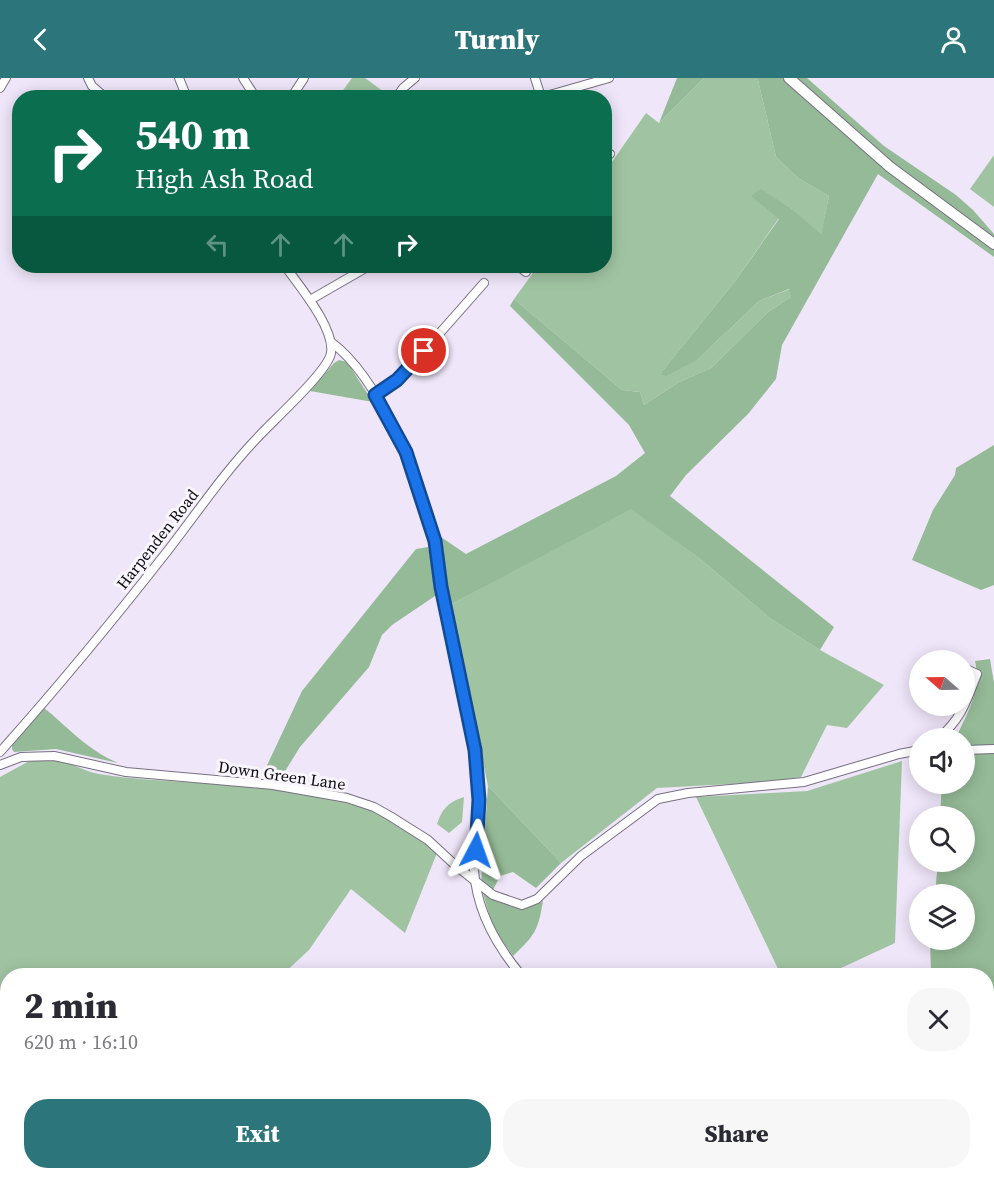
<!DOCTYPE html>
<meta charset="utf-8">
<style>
:root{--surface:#fff;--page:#f7f7f7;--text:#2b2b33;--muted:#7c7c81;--accent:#2b757b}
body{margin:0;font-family:"Source Serif 4",serif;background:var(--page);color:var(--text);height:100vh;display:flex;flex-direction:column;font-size:22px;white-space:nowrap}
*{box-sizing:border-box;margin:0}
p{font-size:20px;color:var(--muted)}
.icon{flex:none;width:33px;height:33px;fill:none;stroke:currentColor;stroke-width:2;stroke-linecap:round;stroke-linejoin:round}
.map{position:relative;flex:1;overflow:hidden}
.side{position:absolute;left:0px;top:890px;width:994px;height:212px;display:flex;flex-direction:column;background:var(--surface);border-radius:24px 24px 0 0;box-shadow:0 3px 15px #0003}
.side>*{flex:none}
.guide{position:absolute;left:12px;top:12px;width:600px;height:183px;border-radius:24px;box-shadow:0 3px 15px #0003;background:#0b6e4f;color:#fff;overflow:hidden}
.needle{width:39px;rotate:290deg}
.fabs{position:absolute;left:909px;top:572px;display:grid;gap:12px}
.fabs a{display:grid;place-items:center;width:66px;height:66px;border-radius:50%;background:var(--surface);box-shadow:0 3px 15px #0003;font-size:30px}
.pin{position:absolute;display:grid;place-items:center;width:51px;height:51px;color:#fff;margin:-26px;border:3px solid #fff;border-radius:50%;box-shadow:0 2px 6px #0007}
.me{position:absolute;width:66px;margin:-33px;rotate:4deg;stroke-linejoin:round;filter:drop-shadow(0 0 4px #0008)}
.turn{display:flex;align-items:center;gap:21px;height:126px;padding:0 24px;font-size:27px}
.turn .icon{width:78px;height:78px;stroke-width:2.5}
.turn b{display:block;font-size:42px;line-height:51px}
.lanes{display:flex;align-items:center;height:57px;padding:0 24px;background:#0003;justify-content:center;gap:30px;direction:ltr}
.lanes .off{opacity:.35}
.round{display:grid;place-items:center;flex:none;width:63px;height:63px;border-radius:24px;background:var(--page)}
.overview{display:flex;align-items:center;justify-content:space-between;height:102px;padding:0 24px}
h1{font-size:36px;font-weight:800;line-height:45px}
.cta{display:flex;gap:12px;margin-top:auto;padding:12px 24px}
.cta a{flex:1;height:69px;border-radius:24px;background:var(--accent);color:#fff;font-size:24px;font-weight:800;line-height:69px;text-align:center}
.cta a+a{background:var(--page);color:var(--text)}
header{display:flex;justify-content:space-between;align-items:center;height:78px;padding:0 24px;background:var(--accent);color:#fff;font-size:27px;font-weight:800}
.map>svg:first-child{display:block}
.green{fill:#a0c4a2}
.forest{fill:#95ba97}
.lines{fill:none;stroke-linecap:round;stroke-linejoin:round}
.minor-casing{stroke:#777081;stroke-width:10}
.major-casing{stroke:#777081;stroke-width:12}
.minor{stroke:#fff;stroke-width:8}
.major{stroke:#fff;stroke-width:10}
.route-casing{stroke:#114b97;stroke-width:15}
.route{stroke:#1a73e8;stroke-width:10}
.labels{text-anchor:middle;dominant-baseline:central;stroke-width:6;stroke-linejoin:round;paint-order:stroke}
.street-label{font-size:16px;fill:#0d0a10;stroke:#f9f6fe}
</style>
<header><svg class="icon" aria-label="back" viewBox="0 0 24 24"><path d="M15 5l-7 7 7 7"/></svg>Turnly<svg class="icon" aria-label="person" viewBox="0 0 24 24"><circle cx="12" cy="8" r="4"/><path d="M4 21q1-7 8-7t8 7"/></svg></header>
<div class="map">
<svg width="994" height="1100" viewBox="0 0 994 1100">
<rect width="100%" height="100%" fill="#efe6f9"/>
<g class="green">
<polygon points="352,0 365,0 391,19 338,19"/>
<polygon points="704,0 755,0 758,2 776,79 798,100 829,118 821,157 791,130 761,112 752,118 779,140 736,202 660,296 697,282 759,223 790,211 791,219 768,234 711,290 679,304 644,327 640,314 622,312 514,221 538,188 604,188 605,94 646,35 659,45"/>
<polygon points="994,77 994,129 970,111"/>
<polygon points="631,430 699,480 771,541 820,572 884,607 847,650 827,647 801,699 770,704 657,710 561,785 488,708 450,527"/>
<path d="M33,681C42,682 51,681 60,683C73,685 85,694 99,696C198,712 365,696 437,775L405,855L351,811L309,872L282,897H8L7,983L0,972V699Z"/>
<polygon points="902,683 895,865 826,897 781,897 696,719 807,713"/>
<path d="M464,719L462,744L449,755L437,746C442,731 448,724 464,719Z"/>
</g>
<g class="forest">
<polygon points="677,0 704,0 659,45"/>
<polygon points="755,0 807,0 884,68 956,117 973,132 994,156 994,179 878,96 782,267 776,301 748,336 686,397 670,418 834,549 820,572 771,541 699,480 631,431 450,527 438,457 466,476 616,398 645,375 629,347 510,228 514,221 622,312 640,314 644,327 679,304 711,290 768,234 791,219 789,211 759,223 697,282 666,298 660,296 736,202 779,141 751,118 761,111 791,130 821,156 829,118 798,100 776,79 758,2"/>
<polygon points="339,282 347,284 373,324 310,313 334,285"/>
<polygon points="994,367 994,507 981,512 912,482 933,432 955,397 956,390"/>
<polygon points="428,469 438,516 392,547 382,557 369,589 300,669 279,703 262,698 302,613 416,471"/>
<path d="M990,581L994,605V668L965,669L964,660H956C967,635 982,612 975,583Z"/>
<path d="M43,629C69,650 86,671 118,685L56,671L14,674L12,671V665Z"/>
<polygon points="994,673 994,1100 920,1100 921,1094 987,1094 987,897 931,897 930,861 964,861 964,816 935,816 938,783 964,783 964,738 940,738 942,705 964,705 965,674"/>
<polygon points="488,708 561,785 536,810 513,794 500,798 492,814 481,805"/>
<path d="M483,815C505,827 520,836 543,823C538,853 535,857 513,878L493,850Z"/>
<polygon points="288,1094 358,1094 370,1100 295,1100"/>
</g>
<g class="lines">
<g class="minor-casing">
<g id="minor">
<polyline points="88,0 92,8 106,20"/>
<polyline points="179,0 187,20"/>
<polyline points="243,0 256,20"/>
<polyline points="535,0 541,19"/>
<polyline points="0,10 6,0"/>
<polyline points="291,20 304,0"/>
<polyline points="396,20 403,10 415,0"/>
<polyline points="539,20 609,0"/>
<polyline points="604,72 610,76"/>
<polyline points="518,188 526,194"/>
<polyline points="310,222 369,188"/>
<path d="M331,264C380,300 422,405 435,463C441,490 443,517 448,544C458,588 471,633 475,678C477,693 479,708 479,723C479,746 474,769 474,791C476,832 496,867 521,897"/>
<polyline points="375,317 409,290 484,205"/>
<path d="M939,660C962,640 966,624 977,596L964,590"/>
<polyline points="964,672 994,671"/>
<path d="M0,674C59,608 115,540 169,471C199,432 226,392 260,357C275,341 328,293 331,275C335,250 299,208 285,188"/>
<polyline points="0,687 21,679 54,678 126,694 273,707 347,720 374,729 390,738 428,762 455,787 493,817 522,827 537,821 581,778 658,721 688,715 804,704 899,676 920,672"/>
<polyline points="611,1094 615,1100"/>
</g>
</g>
<g class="major-casing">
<polyline id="major" points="789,0 890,89 994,166"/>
</g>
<use href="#minor" class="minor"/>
<use href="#major" class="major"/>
</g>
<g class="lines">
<g class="route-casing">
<polyline id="route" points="424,273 397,302 375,317 406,374 435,463 441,509 475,672 479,722 476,772"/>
</g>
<use href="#route" class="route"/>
</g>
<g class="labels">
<g class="street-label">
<text transform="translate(157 461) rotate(-52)">Harpenden Road</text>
<text transform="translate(282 697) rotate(8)">Down Green Lane</text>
</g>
</g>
</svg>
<div class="fabs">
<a><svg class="needle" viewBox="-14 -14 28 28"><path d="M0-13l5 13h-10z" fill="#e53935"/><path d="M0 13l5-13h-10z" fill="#7c7c81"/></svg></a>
<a><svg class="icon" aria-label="sound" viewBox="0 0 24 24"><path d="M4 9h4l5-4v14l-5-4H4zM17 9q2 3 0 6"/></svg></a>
<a><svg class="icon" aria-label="search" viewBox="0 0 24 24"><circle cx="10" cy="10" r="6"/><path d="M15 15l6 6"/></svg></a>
<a><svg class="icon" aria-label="layers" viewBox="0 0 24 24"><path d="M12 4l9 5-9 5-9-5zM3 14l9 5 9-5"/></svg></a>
</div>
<div class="pin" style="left:424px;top:273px;background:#d93025"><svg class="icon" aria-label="arrive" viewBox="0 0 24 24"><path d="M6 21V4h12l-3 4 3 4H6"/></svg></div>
<svg class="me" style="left:476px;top:772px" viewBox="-20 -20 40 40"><path d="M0-17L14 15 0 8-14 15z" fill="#1a73e8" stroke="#fff" stroke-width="4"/></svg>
<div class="guide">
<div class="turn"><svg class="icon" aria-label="right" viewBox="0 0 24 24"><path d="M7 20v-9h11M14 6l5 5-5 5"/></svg><div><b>540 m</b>High Ash Road</div></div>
<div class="lanes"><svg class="icon off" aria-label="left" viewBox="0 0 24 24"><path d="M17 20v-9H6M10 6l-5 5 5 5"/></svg><svg class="icon off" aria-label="ahead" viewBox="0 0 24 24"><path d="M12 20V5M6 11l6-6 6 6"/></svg><svg class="icon off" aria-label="ahead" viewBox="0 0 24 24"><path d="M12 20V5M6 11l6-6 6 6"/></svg><svg class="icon" aria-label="right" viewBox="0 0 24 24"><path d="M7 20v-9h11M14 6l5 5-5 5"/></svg></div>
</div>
<section class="side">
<div class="overview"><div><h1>2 min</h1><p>620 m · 16:10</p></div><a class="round"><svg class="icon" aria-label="close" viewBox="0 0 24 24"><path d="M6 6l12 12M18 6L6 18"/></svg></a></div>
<div class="cta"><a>Exit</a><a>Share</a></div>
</section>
</div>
